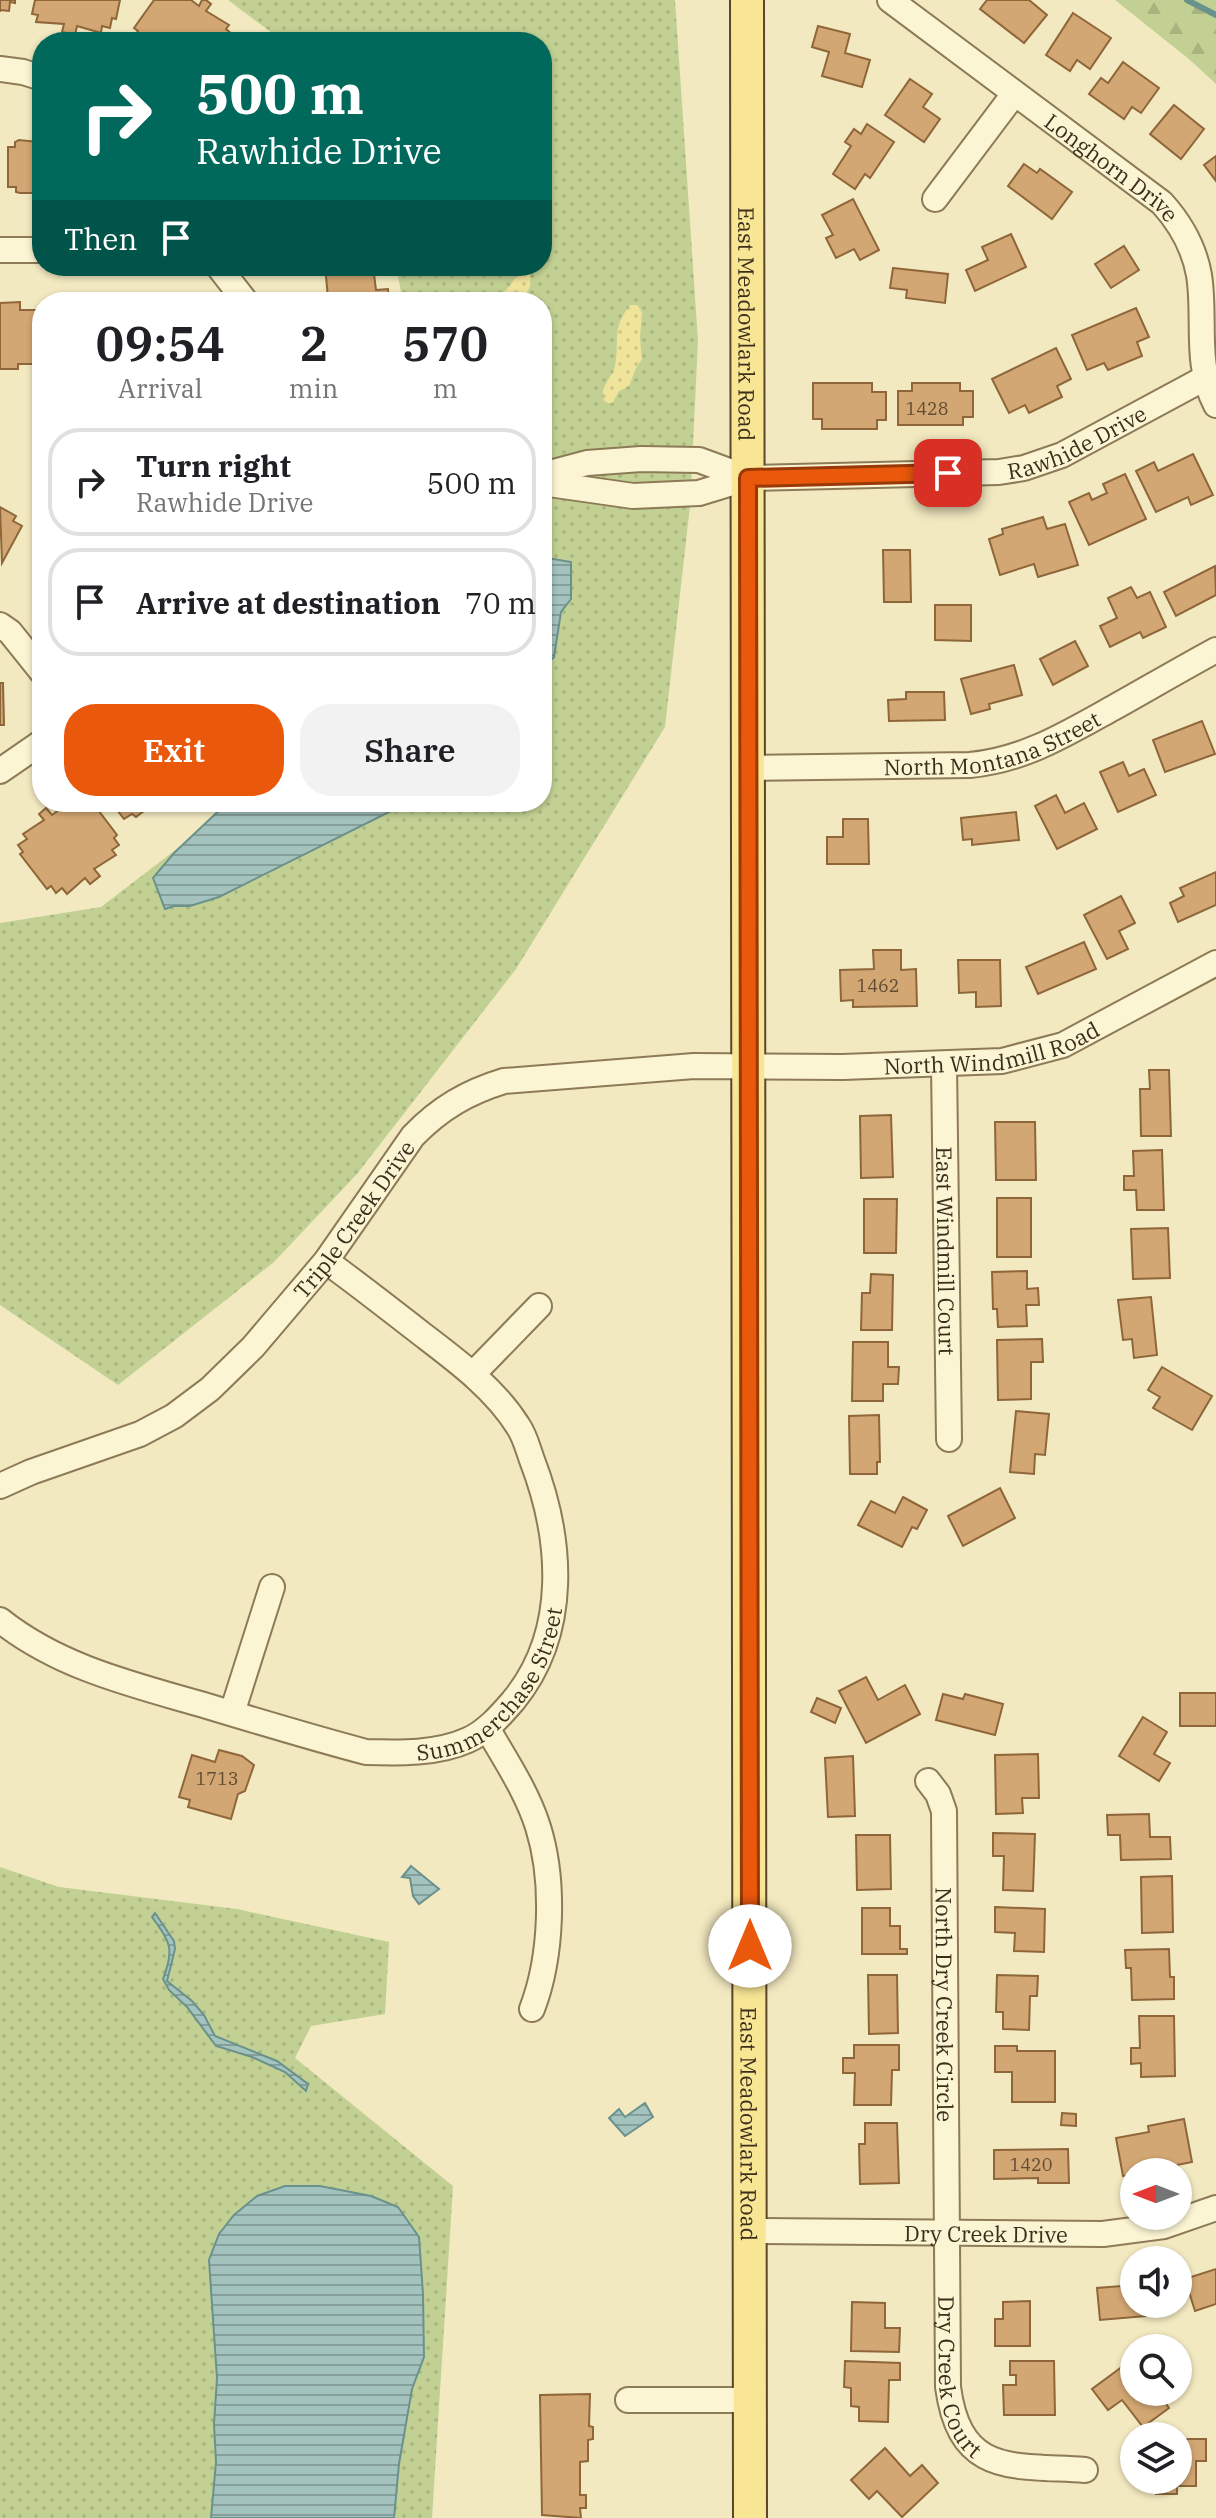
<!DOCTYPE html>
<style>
:root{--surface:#fff;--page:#f2f2f2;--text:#202124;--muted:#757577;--line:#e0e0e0;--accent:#ea580c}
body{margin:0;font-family:"IBM Plex Serif",serif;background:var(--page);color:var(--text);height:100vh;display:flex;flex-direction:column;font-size:30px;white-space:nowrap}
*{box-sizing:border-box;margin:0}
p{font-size:26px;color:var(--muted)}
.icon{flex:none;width:44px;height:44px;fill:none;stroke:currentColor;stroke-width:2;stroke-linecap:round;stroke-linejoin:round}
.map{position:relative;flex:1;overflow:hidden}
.sheet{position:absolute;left:32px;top:292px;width:520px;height:520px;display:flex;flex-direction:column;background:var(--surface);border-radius:32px;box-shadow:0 2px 6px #0004}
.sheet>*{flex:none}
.top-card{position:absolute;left:32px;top:32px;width:520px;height:244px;border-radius:32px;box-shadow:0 2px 6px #0004;background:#00695c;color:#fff;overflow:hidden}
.needle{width:52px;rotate:270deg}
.controls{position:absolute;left:1120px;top:2158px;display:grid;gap:16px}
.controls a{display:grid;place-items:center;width:72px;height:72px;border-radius:50%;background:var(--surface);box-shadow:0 2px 6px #0004;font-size:40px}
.pin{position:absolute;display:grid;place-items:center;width:68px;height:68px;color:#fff;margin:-34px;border-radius:16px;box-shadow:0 4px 12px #0006}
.me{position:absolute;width:88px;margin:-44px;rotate:0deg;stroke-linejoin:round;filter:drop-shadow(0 0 6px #0008)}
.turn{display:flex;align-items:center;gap:28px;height:168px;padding:0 32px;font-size:36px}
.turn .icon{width:104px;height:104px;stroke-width:2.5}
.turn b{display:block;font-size:56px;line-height:68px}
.then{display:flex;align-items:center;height:76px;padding:0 32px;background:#0003;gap:16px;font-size:30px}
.eta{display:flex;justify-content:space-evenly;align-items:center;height:136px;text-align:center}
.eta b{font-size:48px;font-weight:600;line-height:56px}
.button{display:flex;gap:16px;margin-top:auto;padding:16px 32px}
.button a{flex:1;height:92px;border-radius:32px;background:var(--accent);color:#fff;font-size:32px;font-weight:600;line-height:92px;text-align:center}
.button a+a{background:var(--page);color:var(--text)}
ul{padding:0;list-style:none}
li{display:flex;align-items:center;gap:24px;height:108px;margin:0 16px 12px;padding:0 16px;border:4px solid var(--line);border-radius:32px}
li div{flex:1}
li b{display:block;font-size:30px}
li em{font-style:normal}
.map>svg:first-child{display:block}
.grass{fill:url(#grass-dots)}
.forest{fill:url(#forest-firs)}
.sand{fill:url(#sand-dots)}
.water{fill:url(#water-rules);stroke:#6a928d;stroke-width:2}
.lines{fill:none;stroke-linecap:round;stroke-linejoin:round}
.stream{stroke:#6a928d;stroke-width:6}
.building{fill:#d3a773;stroke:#8e663a;stroke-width:2}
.minor-casing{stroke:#8d7a56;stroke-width:28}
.major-casing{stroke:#5a472b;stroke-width:36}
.minor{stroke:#fcf5d4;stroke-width:24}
.major{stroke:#f8e695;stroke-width:32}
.route-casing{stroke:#983908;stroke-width:20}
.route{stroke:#ea580c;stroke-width:14}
.labels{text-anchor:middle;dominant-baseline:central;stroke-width:7;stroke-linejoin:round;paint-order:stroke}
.number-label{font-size:18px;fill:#614d32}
.street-label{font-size:22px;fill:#3b2f1c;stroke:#f8f2d1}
</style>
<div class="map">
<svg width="1216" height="2518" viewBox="0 0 1216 2518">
<defs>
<pattern id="grass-dots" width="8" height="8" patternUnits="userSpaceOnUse" patternTransform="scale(2)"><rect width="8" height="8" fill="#c2d193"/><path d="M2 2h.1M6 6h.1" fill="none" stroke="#a8b47e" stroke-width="1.8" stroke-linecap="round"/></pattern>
<pattern id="forest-firs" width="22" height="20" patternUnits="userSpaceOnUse" patternTransform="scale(2)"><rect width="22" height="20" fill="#c2d193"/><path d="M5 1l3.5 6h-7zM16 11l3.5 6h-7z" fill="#a8b47e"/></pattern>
<pattern id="sand-dots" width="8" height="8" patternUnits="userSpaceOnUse" patternTransform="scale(2)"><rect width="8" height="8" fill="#f0e49b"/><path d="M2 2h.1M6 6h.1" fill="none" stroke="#cfc485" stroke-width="1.8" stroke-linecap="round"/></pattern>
<pattern id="water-rules" width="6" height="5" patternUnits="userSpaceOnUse" patternTransform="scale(2)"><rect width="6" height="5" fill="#a4c3be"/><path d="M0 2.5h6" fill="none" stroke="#879f9a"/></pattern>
</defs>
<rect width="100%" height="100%" fill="#f2e9c0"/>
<g class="grass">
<polygon points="228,0 675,0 698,341 690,506 665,727 516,969 357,1174 274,1262 118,1385 0,1305 0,923 101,907 238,802 542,802 542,302 403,302 396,266 542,266 542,42 284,42"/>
<polygon points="0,1867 59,1887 237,1909 389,1942 385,2014 311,2026 295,2058 453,2186 432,2518 0,2518"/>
</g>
<polygon class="forest" points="1115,0 1216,0 1216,84 1190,60"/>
<g class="sand">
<path d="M520,268L530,274C533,301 515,302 494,302L511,285Z"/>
<path d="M630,305H637L642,312L640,338L642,359L636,368L629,386L619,391L612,404C606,402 604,403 603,396C601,386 613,376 615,366C620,339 611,330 630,305Z"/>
</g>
<g class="water">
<polygon points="542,557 571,562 571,599 561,612 554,657 542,668"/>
<polygon points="228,802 409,802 219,897 190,906 174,906 165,909 153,878 174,853"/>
<polygon points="411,1866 439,1889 419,1904 413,1896 410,1878 402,1877"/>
<path d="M155,1913L174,1941L175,1949L167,1981L192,2001L204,2015L215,2036L277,2061L308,2084L306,2091L285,2072L252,2057L216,2046L187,2007L169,1990L163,1979C175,1948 170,1942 152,1917Z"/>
<polygon points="645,2103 653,2117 625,2136 609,2118 619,2109 625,2117"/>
<polygon points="285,2186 320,2186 371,2196 398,2207 419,2237 423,2294 424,2357 412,2389 399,2464 394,2518 211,2518 216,2462 214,2424 217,2378 209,2260 219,2234 234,2215 257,2196"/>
</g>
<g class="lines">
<polyline class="stream" points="1187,0 1216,15"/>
</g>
<g class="building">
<polygon points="0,0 15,0 15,3 10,2 9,11 0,10 0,12"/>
<polygon points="35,0 120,0 116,19 112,18 110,28 102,26 101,33 77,26 75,35 62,32 64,24 36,22 38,15 32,14"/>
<polygon points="154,0 191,0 199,6 202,0 206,0 211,4 206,11 229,25 226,29 233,35 229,42 138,42 133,38 138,31 134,28"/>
<polygon points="987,0 1029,0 1047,15 1024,43 980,9"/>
<polygon points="1073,13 1111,38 1090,69 1077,60 1070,71 1046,55"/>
<polygon points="818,26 850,34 845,53 870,60 862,87 822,76 829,52 812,47"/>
<polygon points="1123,62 1159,88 1141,113 1132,107 1124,119 1089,94 1101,78 1108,83"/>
<polygon points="910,79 932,94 923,107 940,119 924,142 885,115"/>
<polygon points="1174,105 1204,129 1181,159 1150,134"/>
<polygon points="867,124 894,142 870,178 865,174 855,189 833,174 851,146 845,142 854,129 861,134"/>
<polygon points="38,133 42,133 42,200 39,200 39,193 20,193 16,192 16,187 8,187 8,147 15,147 15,142 19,140 38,142"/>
<polygon points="1216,156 1216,181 1204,165"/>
<polygon points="1024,164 1037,173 1040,169 1072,192 1052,219 1008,186"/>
<polygon points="853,199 879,250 860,260 854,249 836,258 826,238 833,235 822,215"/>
<polygon points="1011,234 1026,267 975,291 966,270 988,260 982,247"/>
<polygon points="1124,246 1139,270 1111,288 1095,264"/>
<polygon points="325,266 373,266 376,290 388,289 389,302 320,302 320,299 328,298"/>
<polygon points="893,268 948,274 945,303 906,298 907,290 890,288"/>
<polygon points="20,302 20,310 40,310 42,316 42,358 40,358 40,364 18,364 18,369 0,369 0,303"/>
<polygon points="1136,308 1149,337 1137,342 1142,356 1108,370 1104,363 1087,370 1072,335"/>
<polygon points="1056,348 1071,379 1057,386 1062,397 1029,413 1025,405 1009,413 992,379"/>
<polygon points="813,383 872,383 872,392 886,392 886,420 877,420 877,429 822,429 822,419 813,419"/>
<polygon points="912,383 960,383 960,391 973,391 973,417 963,417 963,425 898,425 898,391 912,391"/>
<polygon points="1193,454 1213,495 1191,505 1188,497 1156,512 1136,471 1154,462 1158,471"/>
<polygon points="1125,474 1146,519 1089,545 1069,502 1089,493 1092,500 1107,493 1103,484"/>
<polygon points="0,507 16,516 13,521 22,526 2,563"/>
<polygon points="1043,517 1047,529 1065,524 1078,565 1038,577 1034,564 1000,575 989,539 1003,534 1002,529"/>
<polygon points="883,550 910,550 911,602 884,602"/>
<polygon points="1215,566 1216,595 1176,616 1164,592"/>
<polygon points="1131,587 1137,598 1150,592 1166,627 1143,638 1140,632 1110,647 1100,626 1117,618 1108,598"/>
<polygon points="935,605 971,605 971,641 935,640"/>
<polygon points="1075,641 1088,666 1053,685 1040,659"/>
<polygon points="1014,665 1022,695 989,704 990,709 971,714 961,679"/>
<polygon points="0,683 3,683 4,725 0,725"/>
<polygon points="906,692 944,692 945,720 889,721 888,700 906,699"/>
<polygon points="1202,721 1215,754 1165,772 1153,740"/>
<polygon points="1123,762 1129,776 1144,769 1156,795 1118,812 1100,772"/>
<polygon points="1056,795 1065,813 1084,803 1097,829 1057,849 1035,806"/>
<polygon points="64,802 92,802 117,835 114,838 119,845 112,850 116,855 94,869 100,876 90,884 85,878 67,894 62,888 56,893 51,886 47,889 20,854 23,852 18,845 27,839 23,834 44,820 39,814 46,808 52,815 64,806"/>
<polygon points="111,802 167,802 157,810 153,804 136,817 132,814 124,819"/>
<polygon points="1016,812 1019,840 972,845 972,839 963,840 961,818"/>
<polygon points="843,819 868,819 869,864 827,864 827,837 843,837"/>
<polygon points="1216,872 1216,905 1178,922 1170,903 1184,896 1180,888"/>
<polygon points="1121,896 1135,923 1119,931 1128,949 1107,959 1084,915"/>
<polygon points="1084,942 1096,969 1038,994 1026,967"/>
<polygon points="873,950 901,950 901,970 916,969 917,1006 853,1007 853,1000 841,1001 840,970 874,969"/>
<polygon points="958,960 1000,960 1001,1006 976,1007 976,992 959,993"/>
<polygon points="1149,1070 1169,1070 1171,1136 1141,1136 1140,1089 1150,1089"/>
<polygon points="891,1115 893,1177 861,1178 860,1116"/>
<polygon points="995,1122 1035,1122 1036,1180 996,1180"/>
<polygon points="1162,1150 1164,1210 1137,1210 1136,1190 1124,1190 1124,1176 1134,1176 1133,1151"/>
<rect x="997" y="1198" width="34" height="59"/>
<polygon points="864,1199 897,1199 896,1253 864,1253"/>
<polygon points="1168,1228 1170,1278 1133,1279 1131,1229"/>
<polygon points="1027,1271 1027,1289 1038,1288 1039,1305 1026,1305 1027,1326 998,1327 997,1309 993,1309 992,1272"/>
<polygon points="871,1274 893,1275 892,1330 861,1330 862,1293 870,1293"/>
<polygon points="1151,1297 1157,1355 1134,1358 1132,1339 1123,1340 1118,1300"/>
<polygon points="1042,1339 1043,1362 1031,1362 1031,1399 998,1400 997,1340"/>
<polygon points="853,1342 888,1342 888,1367 899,1367 898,1384 883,1384 883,1401 852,1401"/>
<polygon points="1162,1367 1212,1396 1192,1430 1153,1408 1160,1397 1148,1390"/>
<polygon points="1016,1411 1049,1414 1045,1455 1035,1454 1034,1474 1010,1472"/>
<polygon points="879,1415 880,1462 877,1462 877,1474 850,1474 849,1416"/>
<polygon points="1000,1488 1015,1518 963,1546 948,1516"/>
<polygon points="903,1497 927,1510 917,1529 912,1527 902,1547 858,1525 871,1501 895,1513"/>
<polygon points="866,1677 878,1700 905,1685 920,1714 866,1743 839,1691"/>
<rect x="1180" y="1693" width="36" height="33"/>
<polygon points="943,1694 963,1699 965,1694 1003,1704 995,1735 936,1720"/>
<polygon points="817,1698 841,1708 835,1723 811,1712"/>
<polygon points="1143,1717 1167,1732 1154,1754 1170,1763 1159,1781 1119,1756"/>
<polygon points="219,1750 242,1756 254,1765 245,1791 238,1794 231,1819 188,1807 190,1800 179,1797 192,1755 215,1762"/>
<polygon points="1038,1754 1039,1798 1022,1798 1023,1813 996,1814 995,1755"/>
<polygon points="853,1756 855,1816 828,1817 825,1758"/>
<polygon points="1149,1814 1150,1837 1170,1837 1171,1859 1121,1860 1120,1835 1108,1835 1107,1815"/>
<polygon points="993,1833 1035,1834 1033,1891 1003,1890 1004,1856 993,1856"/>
<polygon points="856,1835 890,1835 891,1889 857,1890"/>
<polygon points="1172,1876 1173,1932 1142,1933 1141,1877"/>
<polygon points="995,1907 1045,1909 1044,1952 1014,1951 1015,1933 995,1932"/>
<polygon points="862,1908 890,1908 890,1926 900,1926 900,1949 907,1949 907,1954 862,1954"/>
<polygon points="1169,1949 1170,1977 1174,1977 1174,1999 1132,2000 1131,1968 1126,1968 1125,1950"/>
<polygon points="868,1975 897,1975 898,2033 869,2034"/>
<polygon points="997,1975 1038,1976 1037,1996 1030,1996 1029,2030 1003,2029 1003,2012 996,2012"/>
<polygon points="1139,2016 1174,2016 1175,2076 1141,2077 1141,2063 1131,2064 1131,2048 1140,2048"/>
<polygon points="854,2045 899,2045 899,2070 892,2070 891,2105 854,2105 855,2073 843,2073 843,2058 854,2058"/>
<polygon points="995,2046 1017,2046 1017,2051 1055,2051 1055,2102 1012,2102 1012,2072 995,2072"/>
<polygon points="1062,2113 1076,2114 1076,2126 1061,2125"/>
<polygon points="1184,2119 1192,2162 1123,2176 1116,2138 1149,2132 1148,2126"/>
<polygon points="865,2123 897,2123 899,2183 860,2184 859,2144 865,2144"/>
<polygon points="1068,2149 1069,2183 1038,2183 1038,2178 994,2179 994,2150"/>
<polygon points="1216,2269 1216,2304 1195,2311 1185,2279"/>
<polygon points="1134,2285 1134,2304 1168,2304 1169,2314 1100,2320 1097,2288"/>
<polygon points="1030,2301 1030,2346 995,2346 995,2319 1003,2319 1003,2302"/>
<polygon points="852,2302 885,2303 885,2328 900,2328 899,2352 851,2351"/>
<polygon points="1134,2358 1134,2392 1158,2392 1169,2408 1143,2427 1122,2400 1108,2410 1092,2389"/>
<polygon points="845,2361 900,2363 900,2380 889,2380 888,2422 859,2421 859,2407 851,2406 851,2388 844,2387"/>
<polygon points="1010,2361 1054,2361 1055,2415 1004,2415 1003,2385 1016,2385 1016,2375 1010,2375"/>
<polygon points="590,2394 589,2426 593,2427 593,2439 588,2440 588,2461 580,2462 580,2495 586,2495 586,2508 580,2508 581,2518 542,2515 540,2395"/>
<polygon points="1178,2439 1206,2439 1206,2461 1196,2461 1196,2486 1177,2486 1177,2494 1156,2494 1156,2480 1178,2480"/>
<polygon points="885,2448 910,2476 922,2465 938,2483 902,2517 877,2491 869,2499 851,2480"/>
</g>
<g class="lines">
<g class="minor-casing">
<g id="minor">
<path id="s1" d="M890,0L1162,203C1180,223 1194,247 1199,275C1206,319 1194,363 1216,405"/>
<polyline points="0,69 23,72 42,78"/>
<polyline points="935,199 1014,94"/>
<polyline points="0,250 42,250"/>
<polyline points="218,266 246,302"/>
<polyline points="542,475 587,463 641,459 699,460 748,478"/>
<path id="s2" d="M542,483L633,496L699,493L748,478L999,472L1024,468L1062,455L1205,378"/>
<polyline points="0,625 10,632 42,672"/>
<path id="s3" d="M748,768L970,765C1024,760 1066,734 1113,708C1147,689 1181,669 1216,650"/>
<polyline points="0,771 42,742"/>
<path id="s4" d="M944,1065L949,1439"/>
<polyline points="473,1374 539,1306"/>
<path id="s5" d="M0,1486L31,1472L140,1434L174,1416L210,1389L253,1347L326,1261L413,1136C440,1108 468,1092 504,1081L694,1066L843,1067L1002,1061L1063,1045L1216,963"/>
<path id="s6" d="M0,1620C60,1668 135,1685 207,1706C260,1722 313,1738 366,1752C400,1753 437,1754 468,1740C486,1732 500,1716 513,1701C570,1632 562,1538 532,1460C528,1449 525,1436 518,1426C495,1389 457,1361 423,1335C391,1310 359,1285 326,1261"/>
<polyline points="232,1713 272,1587"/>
<path d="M487,1728C505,1759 527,1792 538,1827C555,1881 552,1957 532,2009"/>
<path id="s7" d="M928,1781L938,1794L944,1811L948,2387C960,2476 1012,2465 1085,2470"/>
<path id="s8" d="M752,2231L1103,2234L1164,2226L1216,2208"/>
<polyline points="628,2400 751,2400"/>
</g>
</g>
<g class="major-casing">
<g id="major">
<path id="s9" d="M747,0L750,2518"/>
</g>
</g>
<use href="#minor" class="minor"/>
<use href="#major" class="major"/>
</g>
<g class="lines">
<g class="route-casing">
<polyline id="route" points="750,1946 748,478 948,473"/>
</g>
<use href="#route" class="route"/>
</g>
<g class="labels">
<g class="number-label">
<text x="927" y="408">1428</text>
<text x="878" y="985">1462</text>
<text x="217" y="1778">1713</text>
<text x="1031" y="2164">1420</text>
</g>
<g class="street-label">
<text stroke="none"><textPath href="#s1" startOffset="278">Longhorn Drive</textPath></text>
<text stroke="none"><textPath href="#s9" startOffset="324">East Meadowlark Road</textPath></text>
<text stroke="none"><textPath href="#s2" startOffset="544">Rawhide Drive</textPath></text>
<text stroke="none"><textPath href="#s3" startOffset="248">North Montana Street</textPath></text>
<text stroke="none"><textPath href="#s5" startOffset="1156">North Windmill Road</textPath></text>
<text stroke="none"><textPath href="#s5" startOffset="456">Triple Creek Drive</textPath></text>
<text stroke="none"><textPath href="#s4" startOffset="186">East Windmill Court</textPath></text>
<text stroke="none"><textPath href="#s6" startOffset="550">Summerchase Street</textPath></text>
<text stroke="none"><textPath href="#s7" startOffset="228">North Dry Creek Circle</textPath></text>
<text stroke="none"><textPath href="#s9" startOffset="2124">East Meadowlark Road</textPath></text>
<text stroke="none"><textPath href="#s8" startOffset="234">Dry Creek Drive</textPath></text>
<text stroke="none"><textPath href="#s7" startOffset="602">Dry Creek Court</textPath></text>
</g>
</g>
</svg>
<div class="controls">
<a><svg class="needle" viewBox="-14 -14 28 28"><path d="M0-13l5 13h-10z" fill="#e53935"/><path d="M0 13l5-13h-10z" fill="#757577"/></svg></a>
<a><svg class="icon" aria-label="sound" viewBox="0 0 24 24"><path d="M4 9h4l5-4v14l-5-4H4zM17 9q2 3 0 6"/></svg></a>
<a><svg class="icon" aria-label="search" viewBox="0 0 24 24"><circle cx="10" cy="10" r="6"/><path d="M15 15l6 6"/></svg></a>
<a><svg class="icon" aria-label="layers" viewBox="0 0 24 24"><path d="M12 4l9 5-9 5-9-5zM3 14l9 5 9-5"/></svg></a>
</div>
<div class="pin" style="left:948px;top:473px;background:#d93025"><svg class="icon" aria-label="arrive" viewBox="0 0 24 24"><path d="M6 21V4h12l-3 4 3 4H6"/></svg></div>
<svg class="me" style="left:750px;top:1946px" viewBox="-20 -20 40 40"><circle r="19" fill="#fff"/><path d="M0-13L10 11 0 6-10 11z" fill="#ea580c"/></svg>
<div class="top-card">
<div class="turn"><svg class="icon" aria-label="right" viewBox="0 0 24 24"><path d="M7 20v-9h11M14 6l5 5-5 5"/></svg><div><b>500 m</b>Rawhide Drive</div></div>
<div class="then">Then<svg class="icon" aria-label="arrive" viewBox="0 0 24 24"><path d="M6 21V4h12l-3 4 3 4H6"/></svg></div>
</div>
<section class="sheet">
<div class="eta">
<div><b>09:54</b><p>Arrival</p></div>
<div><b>2</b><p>min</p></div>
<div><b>570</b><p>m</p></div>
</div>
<ul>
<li><svg class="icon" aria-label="right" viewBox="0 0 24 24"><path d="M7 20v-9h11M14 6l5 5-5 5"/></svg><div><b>Turn right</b><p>Rawhide Drive</p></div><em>500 m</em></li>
<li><svg class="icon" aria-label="arrive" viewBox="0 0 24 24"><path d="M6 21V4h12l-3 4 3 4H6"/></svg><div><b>Arrive at destination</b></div><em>70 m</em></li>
</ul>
<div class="button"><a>Exit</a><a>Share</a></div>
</section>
</div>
